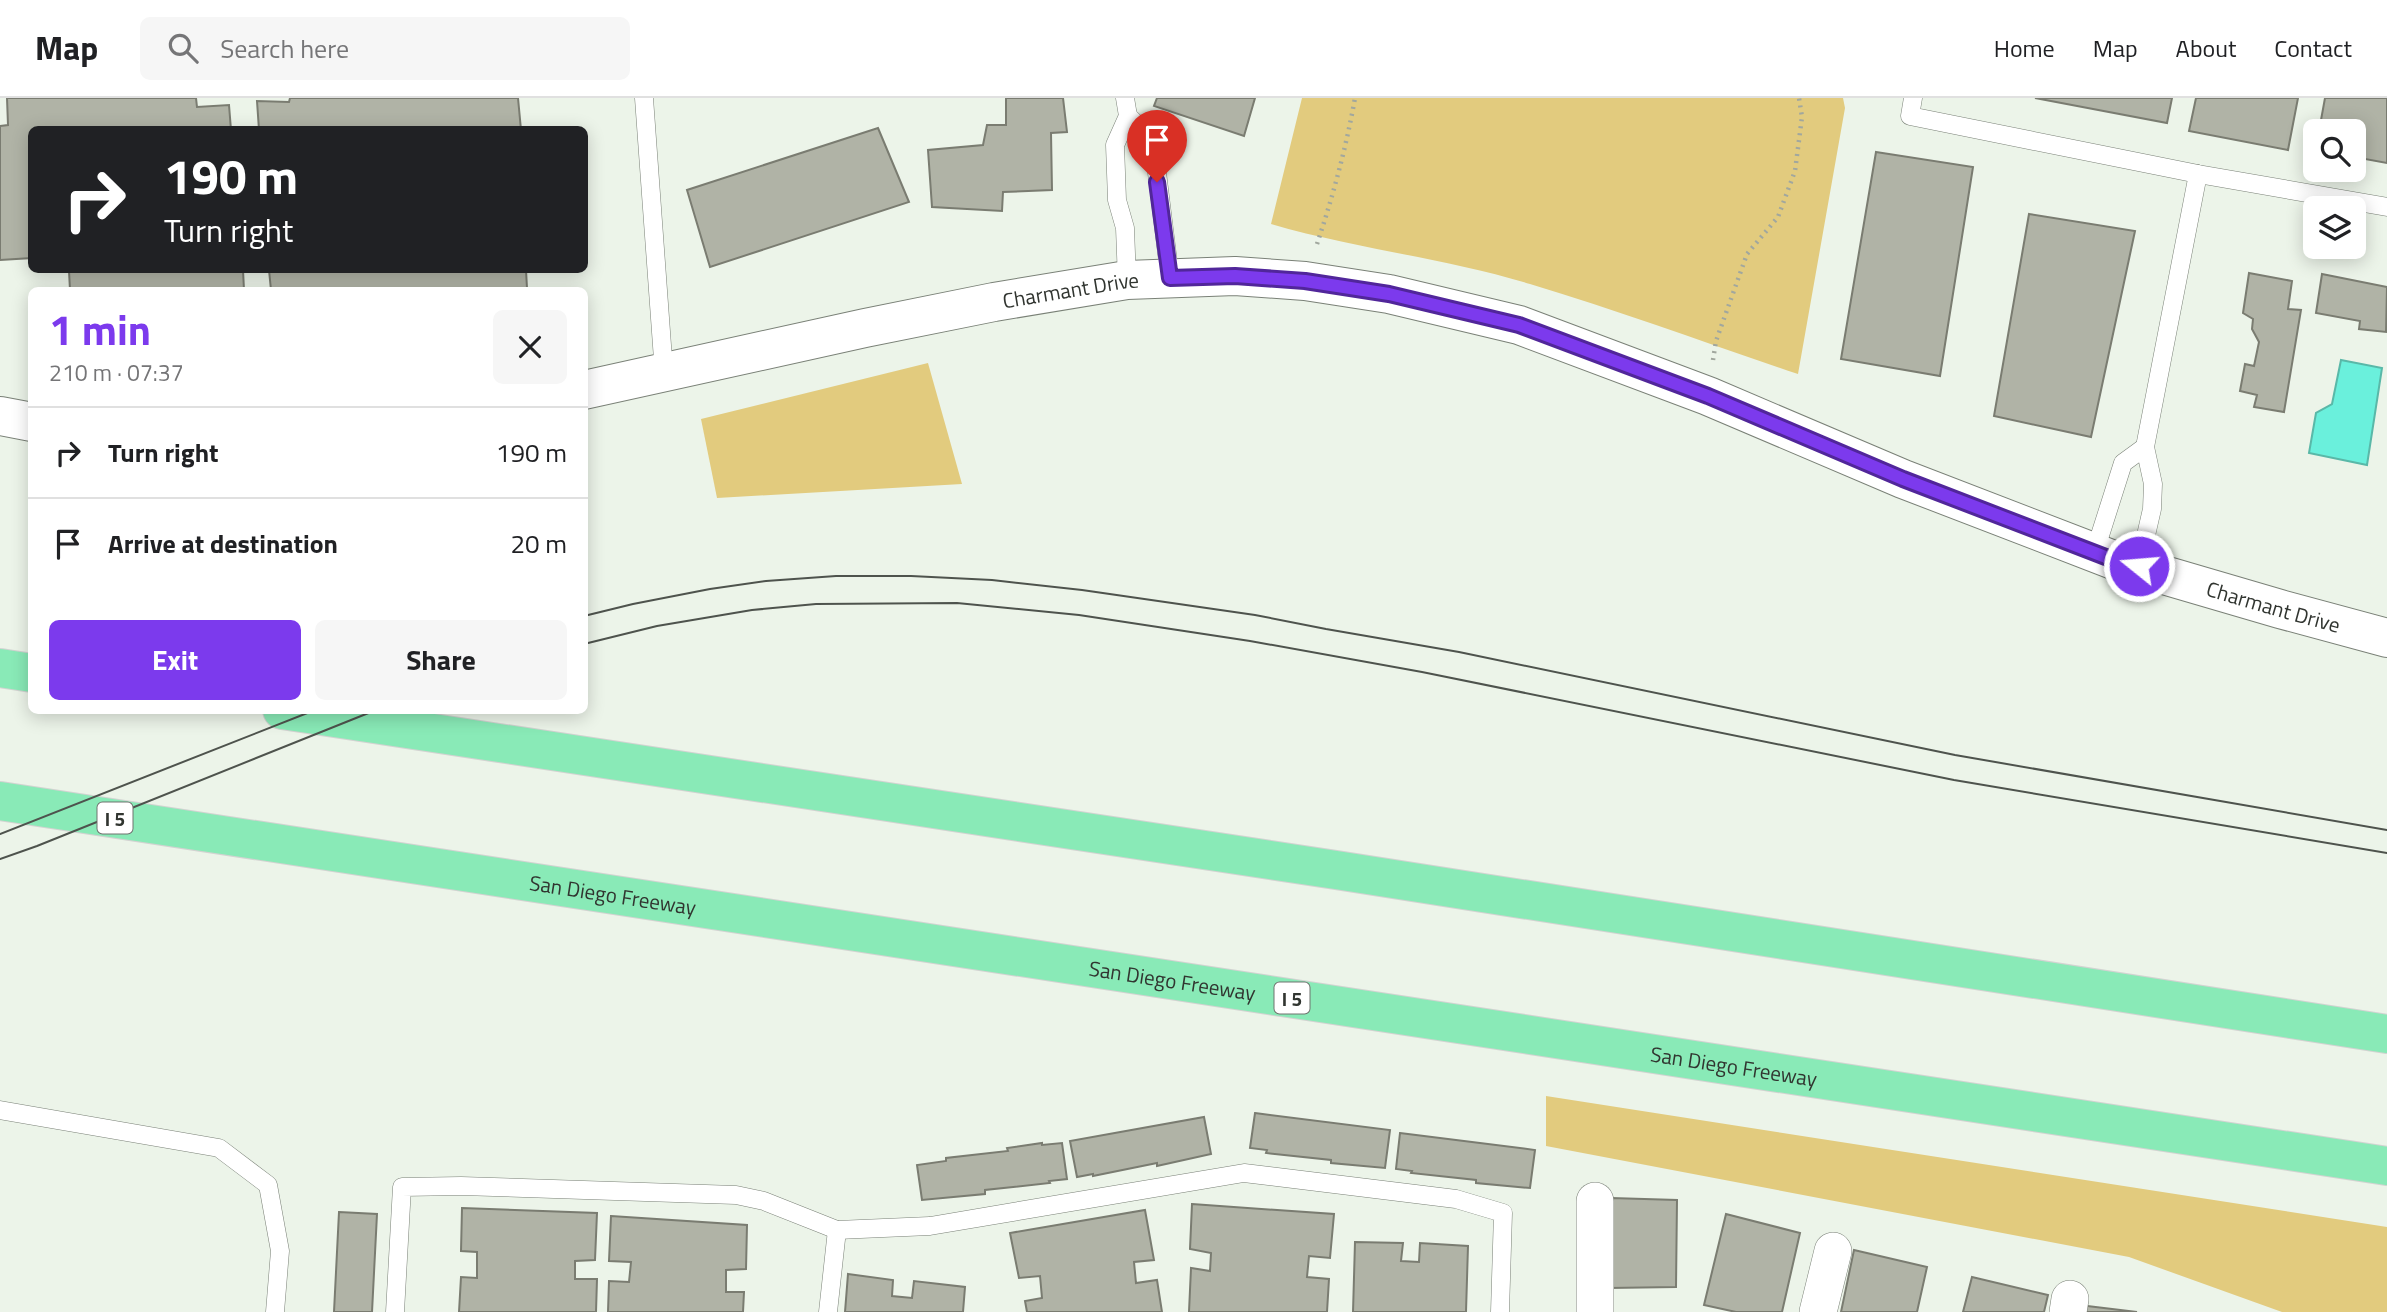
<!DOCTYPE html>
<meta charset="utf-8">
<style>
:root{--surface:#fff;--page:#f6f6f6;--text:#202124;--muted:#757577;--line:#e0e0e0;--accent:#7c3aed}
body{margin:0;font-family:"Titillium Web",sans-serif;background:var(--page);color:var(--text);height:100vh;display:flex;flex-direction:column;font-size:26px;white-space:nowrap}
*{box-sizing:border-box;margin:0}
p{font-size:23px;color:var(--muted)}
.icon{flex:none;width:38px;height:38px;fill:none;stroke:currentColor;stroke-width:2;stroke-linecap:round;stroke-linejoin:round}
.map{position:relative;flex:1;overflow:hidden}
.details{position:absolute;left:28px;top:189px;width:560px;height:427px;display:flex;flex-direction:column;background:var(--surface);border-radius:10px;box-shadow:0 4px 18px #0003}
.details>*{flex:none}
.banner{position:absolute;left:28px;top:28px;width:560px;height:147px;border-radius:10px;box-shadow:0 4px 18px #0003;background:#202124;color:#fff;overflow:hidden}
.fabs{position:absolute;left:2303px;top:21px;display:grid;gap:14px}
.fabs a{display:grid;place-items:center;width:63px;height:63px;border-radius:10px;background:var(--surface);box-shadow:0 4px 18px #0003;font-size:35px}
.pin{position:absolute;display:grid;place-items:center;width:60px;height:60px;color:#fff;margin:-72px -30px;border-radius:50% 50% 50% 0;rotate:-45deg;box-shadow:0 0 7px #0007}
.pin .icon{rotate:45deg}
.me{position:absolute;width:77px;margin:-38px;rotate:287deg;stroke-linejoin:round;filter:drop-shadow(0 0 5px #0008)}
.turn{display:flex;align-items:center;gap:24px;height:147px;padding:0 21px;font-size:32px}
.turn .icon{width:91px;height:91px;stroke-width:2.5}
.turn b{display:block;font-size:49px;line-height:60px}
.round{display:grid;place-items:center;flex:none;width:74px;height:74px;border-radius:10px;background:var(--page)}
.summary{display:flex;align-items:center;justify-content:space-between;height:119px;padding:0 21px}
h1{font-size:42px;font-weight:700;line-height:52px;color:var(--accent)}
.button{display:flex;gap:14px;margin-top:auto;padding:14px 21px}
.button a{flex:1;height:80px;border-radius:10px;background:var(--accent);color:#fff;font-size:28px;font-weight:700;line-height:80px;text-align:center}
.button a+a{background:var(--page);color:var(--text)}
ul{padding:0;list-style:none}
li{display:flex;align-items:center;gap:21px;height:91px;padding:0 21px;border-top:2px solid var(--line)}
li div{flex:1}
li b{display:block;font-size:26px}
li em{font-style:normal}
header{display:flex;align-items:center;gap:42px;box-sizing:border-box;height:98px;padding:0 35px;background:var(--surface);border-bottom:2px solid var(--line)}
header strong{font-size:33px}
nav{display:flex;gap:38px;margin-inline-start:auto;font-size:24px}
.search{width:490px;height:63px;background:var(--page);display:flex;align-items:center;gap:18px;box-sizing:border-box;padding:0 24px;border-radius:10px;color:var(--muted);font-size:26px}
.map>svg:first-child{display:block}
.green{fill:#e2cb7e}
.water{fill:#6af0dc;stroke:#59b8a8;stroke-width:2}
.building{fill:#b0b3a6;stroke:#7a7c71;stroke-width:2}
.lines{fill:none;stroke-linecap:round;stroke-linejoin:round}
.lane-casing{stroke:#7a8177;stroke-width:19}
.street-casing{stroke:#7a8177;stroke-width:38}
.secondary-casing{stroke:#7a8177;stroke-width:40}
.highway-casing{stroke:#d2d3d1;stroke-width:40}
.path{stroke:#a1a79e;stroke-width:4.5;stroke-dasharray:2 5;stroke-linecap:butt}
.lane{stroke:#fff;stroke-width:18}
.street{stroke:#fff;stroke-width:37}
.secondary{stroke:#fff;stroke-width:38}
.highway{stroke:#89eab7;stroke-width:38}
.tram{stroke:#4e534d;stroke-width:2}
.route-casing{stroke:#51269a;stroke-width:18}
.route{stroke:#7c3aed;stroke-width:12}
.labels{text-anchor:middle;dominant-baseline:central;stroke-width:5;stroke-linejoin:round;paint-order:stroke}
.shield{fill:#fff;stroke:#6f726e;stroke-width:2}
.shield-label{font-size:19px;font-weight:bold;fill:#313530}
.street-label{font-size:21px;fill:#313530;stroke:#fff}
</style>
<header>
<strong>Map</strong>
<div class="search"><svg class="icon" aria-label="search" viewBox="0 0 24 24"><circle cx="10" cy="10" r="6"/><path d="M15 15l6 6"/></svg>Search here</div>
<nav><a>Home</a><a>Map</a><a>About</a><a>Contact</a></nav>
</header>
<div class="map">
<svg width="2387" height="1214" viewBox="0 0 2387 1214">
<rect width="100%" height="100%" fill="#ecf4e9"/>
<g class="green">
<path d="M1302,0H1843L1845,10L1798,276C1709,246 1620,213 1530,186C1445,160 1356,151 1271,126Z"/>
<polygon points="928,265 962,386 717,400 701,321"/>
<polygon points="1546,998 2387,1129 2387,1214 2282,1214 2129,1159 1546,1048"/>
</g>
<polygon class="water" points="2341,262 2382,270 2367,367 2309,355 2316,315 2332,306"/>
<g class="building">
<polygon points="7,0 196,0 197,9 229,7 231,32 32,32 32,160 0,162 0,28 8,27"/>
<polygon points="290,0 518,0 521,32 259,32 257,3 289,4"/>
<polygon points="1006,0 1063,0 1067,34 1051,35 1052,92 1003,94 1002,113 932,109 928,52 983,47 987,27 1006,27"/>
<polygon points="1157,0 1255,0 1244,38 1154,8"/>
<polygon points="2035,0 2172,0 2167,25"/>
<polygon points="2196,0 2298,0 2288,52 2189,33"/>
<polygon points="2325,0 2387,0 2387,65 2354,59 2354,33 2319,33"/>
<polygon points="878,30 909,104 710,169 687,92"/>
<polygon points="1876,54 1973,69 1940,278 1841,261"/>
<polygon points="2029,116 2135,133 2091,339 1994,318"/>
<polygon points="87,172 243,172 244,192 70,192 69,173"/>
<polygon points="269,172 526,172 527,190 487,192 271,192"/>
<polygon points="2249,175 2292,183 2288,211 2301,212 2284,314 2254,309 2257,297 2240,293 2245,266 2254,268 2259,244 2252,231 2253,221 2243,215"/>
<polygon points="2322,176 2387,189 2386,234 2359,231 2360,223 2316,215"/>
<polygon points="1255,1015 1390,1032 1385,1070 1331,1065 1331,1062 1266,1055 1267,1052 1250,1050"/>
<polygon points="1204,1019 1211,1056 1157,1068 1157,1065 1093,1078 1093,1076 1077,1079 1070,1043"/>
<polygon points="1400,1035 1535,1052 1530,1090 1476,1085 1476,1082 1411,1075 1412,1073 1396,1071"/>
<polygon points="1042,1045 1042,1047 1062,1045 1067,1081 1049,1083 1050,1085 985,1092 985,1096 922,1102 917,1067 946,1063 946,1060 1008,1053 1007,1050"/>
<polygon points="1611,1100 1677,1102 1676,1189 1609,1190"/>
<polygon points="1192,1106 1334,1116 1330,1160 1309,1158 1307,1179 1329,1181 1327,1214 1189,1214 1191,1170 1210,1173 1211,1155 1190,1151"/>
<polygon points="462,1110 597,1115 595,1162 575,1163 575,1181 597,1181 596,1214 459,1214 461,1179 477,1180 477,1154 461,1153"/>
<polygon points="1145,1112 1154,1162 1134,1164 1136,1185 1157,1182 1162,1214 1027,1214 1025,1203 1042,1200 1040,1178 1019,1180 1010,1135"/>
<polygon points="339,1114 377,1116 372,1214 334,1214"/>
<polygon points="1726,1116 1800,1135 1782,1214 1736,1214 1704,1207"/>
<polygon points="611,1118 747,1127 746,1171 726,1172 726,1194 744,1194 743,1214 608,1214 609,1183 629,1184 631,1164 609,1163"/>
<polygon points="1355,1144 1403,1145 1401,1163 1419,1164 1420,1145 1468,1148 1466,1214 1353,1214"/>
<polygon points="1854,1152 1927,1169 1917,1214 1841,1214"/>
<polygon points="848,1176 893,1182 892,1198 912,1200 914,1183 965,1189 963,1214 845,1214"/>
<polygon points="1972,1179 2048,1197 2044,1214 1963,1214"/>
<polygon points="2079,1207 2137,1214 2078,1214"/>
</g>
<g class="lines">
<g class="lane-casing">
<g id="lane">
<polyline points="644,0 664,275"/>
<polyline points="1125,0 1128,18 1115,47 1117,102 1125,130 1127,182"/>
<polyline points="1913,0 1910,18 2198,76 2387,109"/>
<polyline points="1128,18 1153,42 1170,180"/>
<polyline points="2145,349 2198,76"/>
<polyline points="2095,453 2123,365 2145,349 2153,386 2152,411 2139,468"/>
<polyline points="0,1012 219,1050 268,1087 280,1153 275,1214"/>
<polyline points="395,1214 402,1089 461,1088 736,1097 764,1103 837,1132 930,1128 1244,1075 1456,1101 1503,1115 1500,1214"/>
<polyline points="828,1214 837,1132"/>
</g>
</g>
<g class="street-casing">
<g id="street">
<polyline points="1595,1214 1595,1103"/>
<polyline points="1818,1214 1833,1153"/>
<polyline points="2068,1214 2070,1201"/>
</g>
</g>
<g class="secondary-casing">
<g id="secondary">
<path id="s1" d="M584,292L865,230L994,204L1127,182L1235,178L1305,183L1389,196L1519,227L1708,298L1903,381L2116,463L2280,511L2387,540"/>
<polyline points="0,318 32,324"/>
</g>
</g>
<g class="highway-casing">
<g id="highway">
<polyline points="0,570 32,575"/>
<polyline points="282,612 1336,772 2387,936"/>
<path id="s2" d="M0,703L2387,1068"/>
</g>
</g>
<g class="path">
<path d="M1317,146C1333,98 1346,50 1355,0"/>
<polyline points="1713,262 1716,243 1747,156 1778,119 1795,73 1802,19 1799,0"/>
</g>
<use href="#lane" class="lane"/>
<use href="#street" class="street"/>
<use href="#secondary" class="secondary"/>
<use href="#highway" class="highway"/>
<g class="tram">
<polyline points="584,518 633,506 710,491 766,483 836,478 911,478 992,482 1082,492 1255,517 1326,531 1459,554 1955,657 2387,732"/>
<polyline points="584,546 657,528 752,512 816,506 957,505 1079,517 1250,543 1422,574 1954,682 2387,755"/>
<polyline points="0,736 315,612"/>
<polyline points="0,761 37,748 376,612"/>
</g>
</g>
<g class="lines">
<g class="route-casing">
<polyline id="route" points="1157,84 1170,180 1235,178 1305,183 1389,196 1519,227 1708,298 1903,381 2116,463 2139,468"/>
</g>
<use href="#route" class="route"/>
</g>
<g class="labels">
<g class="shield">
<rect x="97.5" y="704.5" width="35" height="31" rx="5"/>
<rect x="1274.5" y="884.5" width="35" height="31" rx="5"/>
</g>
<g class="shield-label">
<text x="115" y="720">I 5</text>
<text x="1292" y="900">I 5</text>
</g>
<g class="street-label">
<text stroke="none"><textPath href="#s1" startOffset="497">Charmant Drive</textPath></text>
<text stroke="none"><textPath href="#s1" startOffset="1757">Charmant Drive</textPath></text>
<text stroke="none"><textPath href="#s2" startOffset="620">San Diego Freeway</textPath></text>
<text stroke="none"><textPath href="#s2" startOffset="1186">San Diego Freeway</textPath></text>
<text stroke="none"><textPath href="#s2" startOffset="1754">San Diego Freeway</textPath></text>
</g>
</g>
</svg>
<div class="fabs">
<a><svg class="icon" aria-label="search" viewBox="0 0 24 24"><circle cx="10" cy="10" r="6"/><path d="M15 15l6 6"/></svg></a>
<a><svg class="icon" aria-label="layers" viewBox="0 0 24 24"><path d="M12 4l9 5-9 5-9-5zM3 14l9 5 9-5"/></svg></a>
</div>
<div class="pin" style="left:1157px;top:84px;background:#d93025"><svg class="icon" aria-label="arrive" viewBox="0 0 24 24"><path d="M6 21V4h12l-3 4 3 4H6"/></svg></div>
<svg class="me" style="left:2139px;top:468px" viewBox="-20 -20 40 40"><circle r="17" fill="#7c3aed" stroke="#fff" stroke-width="3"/><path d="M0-11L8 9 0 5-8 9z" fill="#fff"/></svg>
<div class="banner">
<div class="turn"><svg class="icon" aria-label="right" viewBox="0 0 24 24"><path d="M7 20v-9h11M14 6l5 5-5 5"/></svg><div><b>190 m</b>Turn right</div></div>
</div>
<section class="details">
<div class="summary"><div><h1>1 min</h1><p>210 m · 07:37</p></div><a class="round"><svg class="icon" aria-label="close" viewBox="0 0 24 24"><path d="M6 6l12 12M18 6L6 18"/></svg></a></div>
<ul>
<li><svg class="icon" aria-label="right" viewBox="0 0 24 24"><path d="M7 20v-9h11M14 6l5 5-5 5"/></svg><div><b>Turn right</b></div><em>190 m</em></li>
<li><svg class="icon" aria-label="arrive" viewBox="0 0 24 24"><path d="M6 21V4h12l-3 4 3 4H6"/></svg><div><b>Arrive at destination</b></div><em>20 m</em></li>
</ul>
<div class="button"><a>Exit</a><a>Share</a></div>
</section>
</div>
